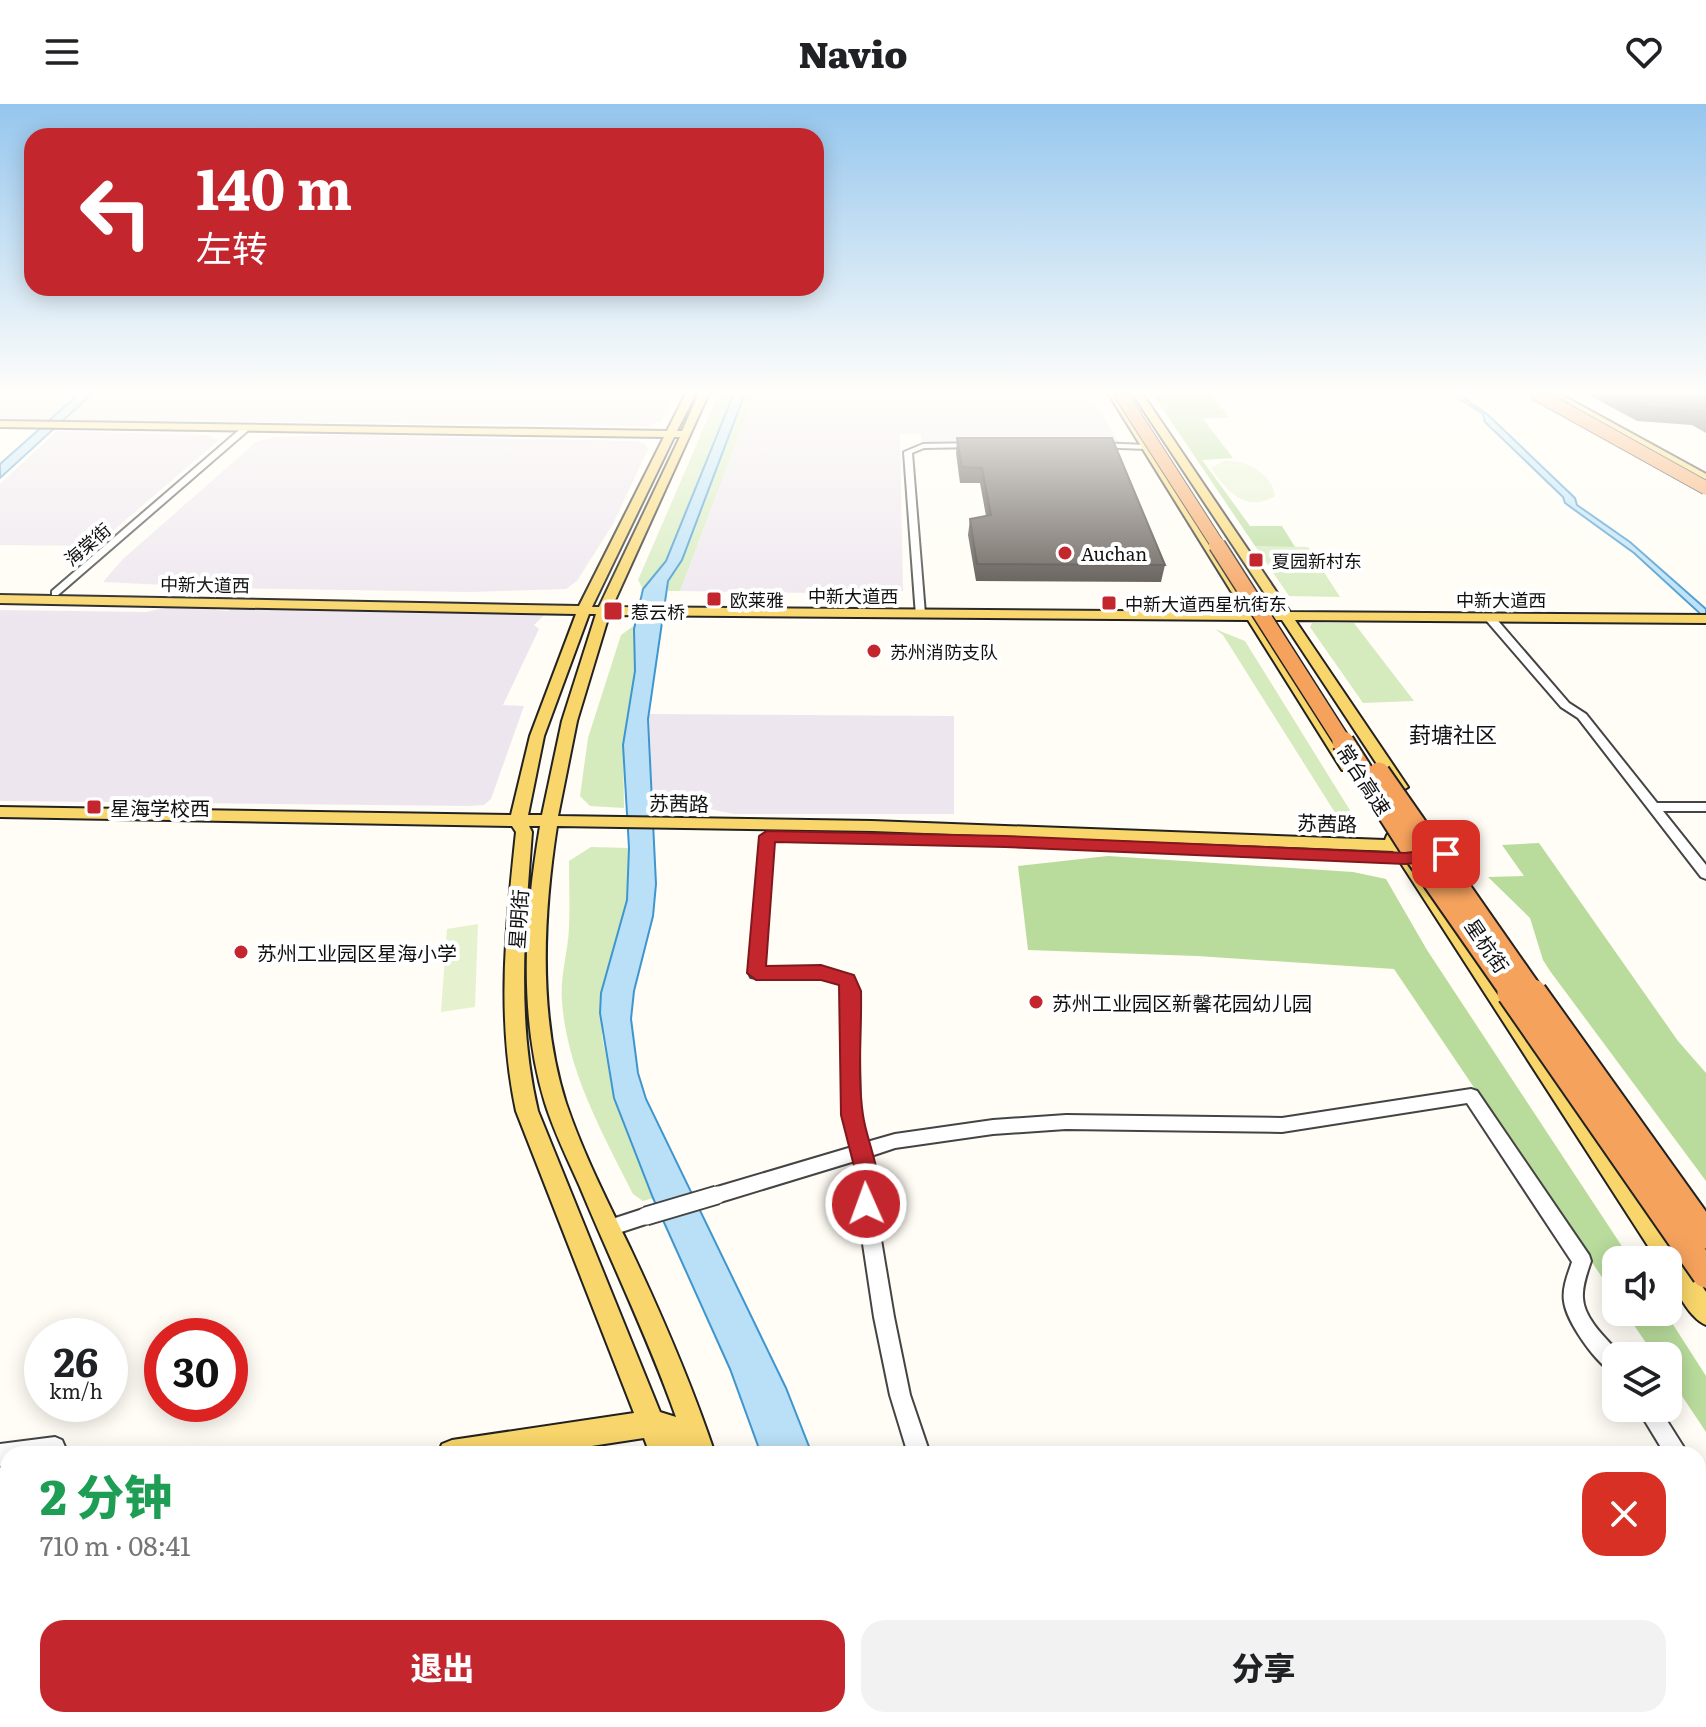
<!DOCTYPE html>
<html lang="zh">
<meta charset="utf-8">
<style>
:root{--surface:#fff;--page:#f2f2f2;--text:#202124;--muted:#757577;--accent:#c4262e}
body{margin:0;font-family:Literata,"Noto Sans SC",serif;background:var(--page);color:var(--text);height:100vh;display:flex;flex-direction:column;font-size:30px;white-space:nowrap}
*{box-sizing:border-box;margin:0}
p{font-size:26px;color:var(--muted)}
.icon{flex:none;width:44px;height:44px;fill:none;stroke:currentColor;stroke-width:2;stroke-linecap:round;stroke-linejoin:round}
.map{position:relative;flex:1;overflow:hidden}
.panel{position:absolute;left:0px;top:1342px;width:1706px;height:282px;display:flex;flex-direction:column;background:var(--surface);border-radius:24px 24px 0 0;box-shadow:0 4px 20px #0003}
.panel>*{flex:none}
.top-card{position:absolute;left:24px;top:24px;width:800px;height:168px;border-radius:24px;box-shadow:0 4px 20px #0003;background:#c4262e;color:#fff;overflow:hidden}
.fabs{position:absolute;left:1602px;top:1142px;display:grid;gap:16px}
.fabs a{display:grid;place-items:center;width:80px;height:80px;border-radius:16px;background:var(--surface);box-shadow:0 4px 20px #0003;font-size:40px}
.speed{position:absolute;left:24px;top:1214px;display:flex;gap:16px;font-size:40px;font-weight:700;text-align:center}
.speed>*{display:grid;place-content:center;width:104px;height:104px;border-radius:50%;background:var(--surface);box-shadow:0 4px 20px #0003;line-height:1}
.speed small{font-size:20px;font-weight:400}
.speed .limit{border:12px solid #d22;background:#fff;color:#111}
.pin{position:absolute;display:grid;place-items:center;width:68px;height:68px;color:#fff;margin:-34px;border-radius:16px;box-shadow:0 4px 12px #0006}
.me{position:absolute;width:88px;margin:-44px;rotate:358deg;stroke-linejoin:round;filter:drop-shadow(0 0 6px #0008)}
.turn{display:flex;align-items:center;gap:28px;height:168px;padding:0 40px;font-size:36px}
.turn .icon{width:104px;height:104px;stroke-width:2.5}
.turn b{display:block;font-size:56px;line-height:68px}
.round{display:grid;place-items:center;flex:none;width:84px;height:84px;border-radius:24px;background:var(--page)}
.headline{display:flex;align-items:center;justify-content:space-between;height:136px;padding:0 40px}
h1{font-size:48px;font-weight:800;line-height:60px;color:#1e9e55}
.cta{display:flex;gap:16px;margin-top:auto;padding:16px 40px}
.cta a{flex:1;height:92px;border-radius:24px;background:var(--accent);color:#fff;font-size:32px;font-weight:800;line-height:92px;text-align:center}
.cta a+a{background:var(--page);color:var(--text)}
header{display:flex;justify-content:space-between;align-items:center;height:104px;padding:0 40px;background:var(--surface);font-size:36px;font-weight:800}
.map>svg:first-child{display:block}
.industrial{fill:#eee6ef}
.green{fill:#d5ebbd}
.forest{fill:#b9dc9c}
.pitch{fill:#e6f2cf}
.water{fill:#b9e0f7;stroke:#3f96cf;stroke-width:2}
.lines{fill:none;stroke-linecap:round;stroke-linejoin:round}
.minor-casing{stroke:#444;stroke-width:4}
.major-casing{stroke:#222;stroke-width:4}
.highway-casing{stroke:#222;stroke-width:4}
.minor{fill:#fff;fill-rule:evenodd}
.major{fill:#f9d66b;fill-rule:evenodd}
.highway{fill:#f5a25d;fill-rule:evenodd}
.minor-bridge-casing{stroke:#444;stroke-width:21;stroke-linecap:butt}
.highway-bridge-far3-casing{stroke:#222;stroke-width:15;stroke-linecap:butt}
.highway-bridge-far2-casing{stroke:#222;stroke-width:19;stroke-linecap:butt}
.highway-bridge-far1-casing{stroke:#222;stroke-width:25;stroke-linecap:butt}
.highway-bridge-casing{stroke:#222;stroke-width:31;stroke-linecap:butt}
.minor-bridge{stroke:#fff;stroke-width:17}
.highway-bridge-far3{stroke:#f5a25d;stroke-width:13}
.highway-bridge-far2{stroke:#f5a25d;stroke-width:16}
.highway-bridge-far1{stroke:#f5a25d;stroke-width:21}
.highway-bridge{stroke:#f5a25d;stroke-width:27}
.wall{fill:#4d4742}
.building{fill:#5a524d;stroke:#3f3936;stroke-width:2}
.route{fill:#c4262e;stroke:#7f191e;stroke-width:2}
.poi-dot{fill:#c4262e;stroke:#fff;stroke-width:3}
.labels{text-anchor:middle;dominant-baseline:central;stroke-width:8;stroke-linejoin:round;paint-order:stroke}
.far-street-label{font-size:18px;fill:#111;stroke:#fff}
.far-poi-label{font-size:18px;fill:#111;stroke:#fff;text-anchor:start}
.street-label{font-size:20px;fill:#111;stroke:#fff}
.poi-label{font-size:20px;fill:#111;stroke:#fff;text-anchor:start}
.neighbourhood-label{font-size:22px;fill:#111;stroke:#fff}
</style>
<header><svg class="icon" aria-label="menu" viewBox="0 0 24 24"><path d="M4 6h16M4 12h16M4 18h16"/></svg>Navio<svg class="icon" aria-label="heart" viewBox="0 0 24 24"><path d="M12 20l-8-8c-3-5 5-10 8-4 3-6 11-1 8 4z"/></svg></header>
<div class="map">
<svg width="1706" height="1623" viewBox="0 0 1706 1623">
<rect width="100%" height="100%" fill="#fffdf5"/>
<g class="industrial">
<polygon points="0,289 80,289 48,317 0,316"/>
<polygon points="93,289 676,289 661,317 647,322 62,316"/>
<polygon points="755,289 1090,289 1119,339 922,339 921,330 900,330 903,487 885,490 680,487"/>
<polygon points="57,327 206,331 219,336 95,442 0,441 0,380"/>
<polygon points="339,331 636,337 645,340 648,345 613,420 577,477 566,485 472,488 228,484 103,478 123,455 256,338 273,333"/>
<polygon points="234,501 546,509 534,521 539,525 503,601 524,602 491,695 484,701 469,702 0,697 0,506 146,508 175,502 215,502 216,506 228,507"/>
<polygon points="649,610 954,612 954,710 734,710 709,705 653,705"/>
</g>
<g class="green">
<polygon points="719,289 734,289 666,457 643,485 638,476"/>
<polygon points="745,289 755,289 680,487 668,487 668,477 682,456"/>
<polygon points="1255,442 1308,443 1340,493 1289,492"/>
<polygon points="1312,519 1354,519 1414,597 1363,599 1310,523"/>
<polygon points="635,521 635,567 623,641 624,704 590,702 580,692 588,634 621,531"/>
<polygon points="1215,525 1245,537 1356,716 1358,724 1328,726 1339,715 1223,531"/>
<path d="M591,743L629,744L627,796L601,889L602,932L614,994L653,1094L643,1097L633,1090C602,1028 567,967 562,897C560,872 568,848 569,824C570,802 569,779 569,757Z"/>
<polygon points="8,1508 8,1616 685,1616 687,1623 0,1623 0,1510"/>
</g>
<g class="forest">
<polygon points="1152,289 1204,289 1212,292 1229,313 1203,315 1233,354 1202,356 1250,422 1282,422 1295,443 1255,442"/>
<polygon points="1539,739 1678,937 1706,969 1706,1077 1550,867 1543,856 1530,814 1488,773 1524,772 1502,741"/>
<polygon points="1108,752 1353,768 1386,775 1427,846 1631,1156 1616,1156 1616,1194 1394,865 1197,852 1028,846 1018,762"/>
<polygon points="1625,1208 1665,1208 1706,1272 1706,1328 1668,1271 1668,1252 1655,1252"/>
<polygon points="549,1616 685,1616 687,1623 549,1623"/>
</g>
<g class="pitch">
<path d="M1224,357C1246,356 1271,368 1275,392C1245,410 1226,386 1211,364Z"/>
<polygon points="478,820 475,903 441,908 447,825"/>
</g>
<g class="water">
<polygon points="80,289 93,289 0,374 0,360"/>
<polygon points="734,289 745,289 682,456 668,477 648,615 656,780 653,812 634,887 631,915 638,969 646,995 786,1284 812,1350 761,1350 730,1265 653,1094 614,994 600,909 601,889 627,796 629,744 623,641 635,567 634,525 643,485 666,457"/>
<polygon points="1451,289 1457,289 1487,310 1575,394 1577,401 1630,438 1706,505 1706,515 1634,449 1565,399 1563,393 1485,318 1483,310"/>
</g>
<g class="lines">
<g class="minor-casing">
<g id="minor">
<polygon points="245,321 252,323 58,491 52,491 52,487"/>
<polygon points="979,339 980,341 976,343 924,344 912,349 925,510 916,512 904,348 923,340"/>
<polygon points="1097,339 1147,341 1151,343 1147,345 1094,343 1094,339"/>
<polygon points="1489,510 1493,511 1569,599 1586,610 1657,699 1706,699 1706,707 1663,707 1706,761 1706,775 1701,773 1578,614 1561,603 1485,515 1485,511"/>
<path d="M767,728L773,732L764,864H821L852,872L858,887L860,1011L867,1038L895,1030L993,1016L1066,1011L1282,1014L1471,985L1477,987L1589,1151L1591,1157C1587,1169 1582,1182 1583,1194C1584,1216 1609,1237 1622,1252H1616V1270C1597,1262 1566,1217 1564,1197C1562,1184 1568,1170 1572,1158L1467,999L1282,1028L1066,1025L993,1030L895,1044L871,1052L874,1062L875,1100L894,1213L910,1291L930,1350H908L890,1291L874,1213L857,1100L855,1057L717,1099L711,1097L708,1091L711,1085L717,1083L852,1043L844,1011V887L841,880L821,874H756L751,873L749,869L761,732Z"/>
<polygon points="646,1104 652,1106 655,1112 652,1118 609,1132 603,1130 600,1124 603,1118"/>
<polygon points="1637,1304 1659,1304 1688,1350 1665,1350"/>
<polygon points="55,1333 62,1336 65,1343 63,1350 8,1350 8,1360 0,1362 0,1340"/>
<polygon points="1698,1372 1706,1376 1706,1406 1698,1402"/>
<polygon points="1706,1485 1706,1507 1698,1509 1698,1487"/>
<polygon points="1002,1616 1026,1616 1029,1623 1005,1623"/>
<polygon points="1035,1616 1096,1616 1093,1623 1032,1623"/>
<polygon points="1165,1616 1197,1616 1200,1623 1168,1623"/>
<polygon points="1249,1616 1274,1616 1271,1623 1246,1623"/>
</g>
</g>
<g class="major-casing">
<g id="major">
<path d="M686,289H696L677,327H682L699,289H709L612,503L1244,508L1108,289H1118L1257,508H1277L1132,289H1142L1290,508L1706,511V519L1295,516L1408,683L1400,688L1394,686L1282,516H1261L1355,663L1352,666H1342L1248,516L609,511L577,617L558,712L872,717L1385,736L1387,731H1399L1403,738L1425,742L1427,746L1425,750H1412L1706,1188V1221C1687,1213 1668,1175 1668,1156H1657L1393,747L872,727L557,722C543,812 538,911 566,999C583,1050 609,1100 632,1148C663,1214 692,1281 715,1350H650L644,1334L539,1350H438L442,1340L452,1336L634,1309L516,1007C496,913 506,822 516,728L512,722L0,713V703L511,711L530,632L576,510L0,499V491L579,502L664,333L0,323V317L667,327ZM674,333H680L599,503H592ZM589,510H596L562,617L542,711H528L544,632ZM529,722H540C525,811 518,911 545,999C554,1028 568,1056 580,1083C612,1160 648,1234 676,1313L660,1308L538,1007C516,914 525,822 532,728Z"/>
<polygon points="1546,289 1558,289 1706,370 1706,377"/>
<polygon points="8,1404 8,1432 0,1434 0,1406"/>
<polygon points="8,1447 8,1475 0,1476 0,1448"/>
<polygon points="710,1616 742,1616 743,1623 711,1623"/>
<polygon points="752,1616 784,1616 785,1623 753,1623"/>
</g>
</g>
<g class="highway-casing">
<polygon id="highway" points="1545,289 1558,289 1572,300 1562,302"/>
</g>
<use href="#minor" class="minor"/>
<use href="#major" class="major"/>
<use href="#highway" class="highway"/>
<g class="minor-bridge-casing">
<polyline id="minor-bridge" points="646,1112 717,1091"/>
</g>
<g class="highway-bridge-far3-casing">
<g id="highway-bridge-far3">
<polyline points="1120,289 1219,443"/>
<polyline points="1535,289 1706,384"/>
</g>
</g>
<g class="highway-bridge-far2-casing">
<polyline id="highway-bridge-far2" points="1217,441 1344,640"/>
</g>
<g class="highway-bridge-far1-casing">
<g id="highway-bridge-far1">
<polyline points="1343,638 1412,746 1513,891"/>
<polyline points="1379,669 1534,891"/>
</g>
</g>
<g class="highway-bridge-casing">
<g id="highway-bridge">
<polyline points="1511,889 1706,1170"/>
<polyline points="1533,889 1706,1131"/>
</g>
</g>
<use href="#minor-bridge" class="minor-bridge"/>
<use href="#highway-bridge-far3" class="highway-bridge-far3"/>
<use href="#highway-bridge-far2" class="highway-bridge-far2"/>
<use href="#highway-bridge-far1" class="highway-bridge-far1"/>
<use href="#highway-bridge" class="highway-bridge"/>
</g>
<g class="wall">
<polygon points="1590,289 1706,289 1706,329 1692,321 1637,317 1589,291"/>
<polygon points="957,334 1165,461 1161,478 976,477 968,431 970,415 986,412 980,379 960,379 956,349"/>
</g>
<g class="building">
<polygon points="1617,289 1706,289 1706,311 1700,307 1644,303"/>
<polygon points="957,334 1112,334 1165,461 977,460 970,415 991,411 982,364 962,363"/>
</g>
<linearGradient id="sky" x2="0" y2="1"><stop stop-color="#95c6ee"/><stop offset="0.56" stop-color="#fffefa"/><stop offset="1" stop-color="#fffefa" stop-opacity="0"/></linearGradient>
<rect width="1706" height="516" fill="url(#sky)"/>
<path class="route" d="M767,727L1005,732L1405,749L1446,744L1454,750L1446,756L1405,760L1005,743L775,738L766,862L821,861L854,871L861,887C862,927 857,971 863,1011C867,1041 888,1077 874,1107L866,1110L858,1107L855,1100L854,1062L841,1011L839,881L821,876H756L747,869L759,732Z"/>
<g class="poi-dot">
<circle cx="1065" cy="449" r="8"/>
<rect x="1248" y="448" width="16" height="16" rx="4"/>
<rect x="706" y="487" width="16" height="16" rx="4"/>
<rect x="1101" y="491" width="16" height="16" rx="4"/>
<rect x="603" y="497" width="20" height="20" rx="4"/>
<circle cx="874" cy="547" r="8"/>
<rect x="86" y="695" width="16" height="16" rx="4"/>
<circle cx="241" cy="848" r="8"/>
<circle cx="1036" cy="898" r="8"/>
</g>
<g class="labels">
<g class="far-street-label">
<text transform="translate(87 440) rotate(-41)">海棠街</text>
<text transform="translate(205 480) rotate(1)">中新大道西</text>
<text x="853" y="491">中新大道西</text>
<text x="1501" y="495">中新大道西</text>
</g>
<g class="far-poi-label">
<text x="1081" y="449">Auchan</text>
<text x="1272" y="456">夏园新村东</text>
<text x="730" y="495">欧莱雅</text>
<text x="1125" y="499">中新大道西星杭街东</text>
<text x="631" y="507">惹云桥</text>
<text x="890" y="547">苏州消防支队</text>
</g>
<g class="street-label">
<text transform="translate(1365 675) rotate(57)">常台高速</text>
<text transform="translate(679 698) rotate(1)">苏茜路</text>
<text transform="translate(1327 718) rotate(2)">苏茜路</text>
<text transform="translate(517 815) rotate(-86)">星明街</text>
<text transform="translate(1488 841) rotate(56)">星杭街</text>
</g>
<g class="poi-label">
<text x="110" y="703">星海学校西</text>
<text x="257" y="848">苏州工业园区星海小学</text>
<text x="1052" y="898">苏州工业园区新馨花园幼儿园</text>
</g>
<g class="neighbourhood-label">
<text x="1453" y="629">葑塘社区</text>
</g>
</g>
</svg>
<div class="fabs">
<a><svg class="icon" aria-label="sound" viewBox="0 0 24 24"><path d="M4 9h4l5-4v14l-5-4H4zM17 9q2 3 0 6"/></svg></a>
<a><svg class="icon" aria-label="layers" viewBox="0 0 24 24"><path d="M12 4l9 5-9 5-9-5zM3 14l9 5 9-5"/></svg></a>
</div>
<div class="speed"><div>26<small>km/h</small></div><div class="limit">30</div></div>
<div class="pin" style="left:1446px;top:750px;background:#d93025"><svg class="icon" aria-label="arrive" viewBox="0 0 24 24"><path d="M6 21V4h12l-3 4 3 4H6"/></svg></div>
<svg class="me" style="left:866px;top:1100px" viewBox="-20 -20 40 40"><circle r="17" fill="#c4262e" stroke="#fff" stroke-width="3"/><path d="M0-11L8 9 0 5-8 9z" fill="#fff"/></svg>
<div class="top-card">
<div class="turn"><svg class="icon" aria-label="left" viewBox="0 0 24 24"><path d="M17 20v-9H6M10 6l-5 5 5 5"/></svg><div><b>140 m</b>左转</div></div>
</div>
<section class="panel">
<div class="headline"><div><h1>2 分钟</h1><p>710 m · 08:41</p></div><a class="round" style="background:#d93025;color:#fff"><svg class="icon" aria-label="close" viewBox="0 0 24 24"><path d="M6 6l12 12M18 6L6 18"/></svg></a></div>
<div class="cta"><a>退出</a><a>分享</a></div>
</section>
</div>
